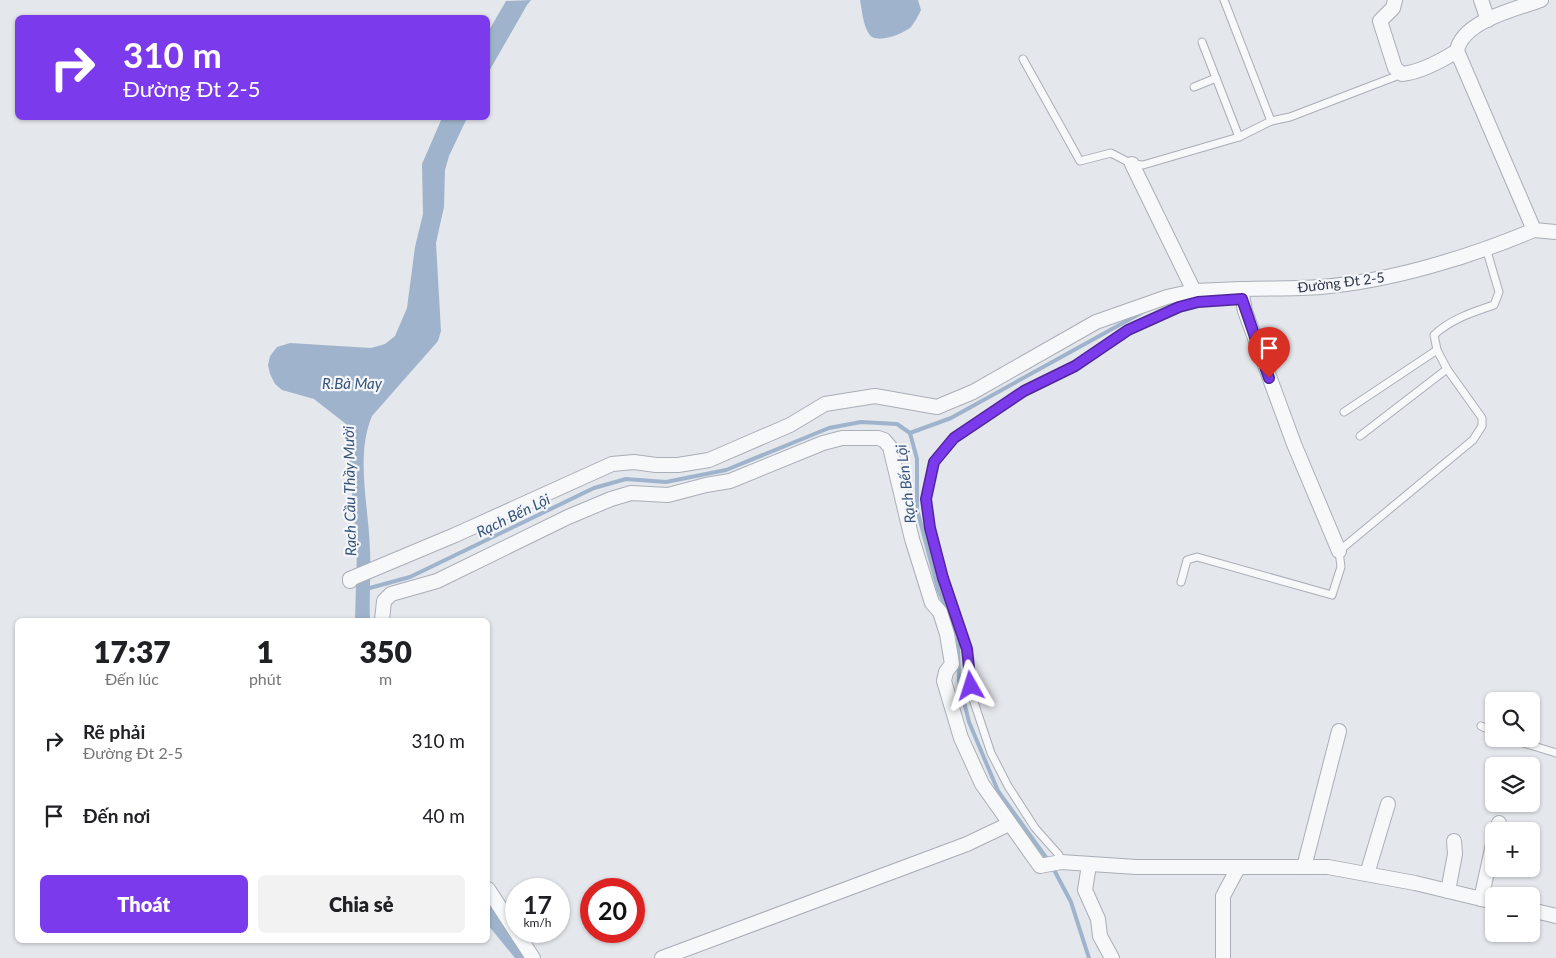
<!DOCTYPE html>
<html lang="vi">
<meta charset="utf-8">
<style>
:root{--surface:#fff;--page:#f2f2f2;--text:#202124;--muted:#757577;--accent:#7c3aed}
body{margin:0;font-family:Lato,sans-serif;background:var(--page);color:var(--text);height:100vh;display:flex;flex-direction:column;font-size:19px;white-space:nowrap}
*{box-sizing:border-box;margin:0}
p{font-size:16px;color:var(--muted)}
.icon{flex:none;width:28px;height:28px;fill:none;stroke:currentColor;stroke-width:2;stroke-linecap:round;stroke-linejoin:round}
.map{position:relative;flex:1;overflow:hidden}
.side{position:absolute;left:15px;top:618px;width:475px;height:325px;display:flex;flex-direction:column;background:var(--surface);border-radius:8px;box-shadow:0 1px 4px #0004}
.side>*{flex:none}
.top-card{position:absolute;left:15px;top:15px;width:475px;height:105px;border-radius:8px;box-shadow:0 1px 4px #0004;background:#7c3aed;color:#fff;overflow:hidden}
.buttons{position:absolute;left:1485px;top:692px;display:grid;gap:10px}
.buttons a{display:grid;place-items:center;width:55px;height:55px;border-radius:8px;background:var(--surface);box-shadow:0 1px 4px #0004;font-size:25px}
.speed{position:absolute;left:505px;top:878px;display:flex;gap:10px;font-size:25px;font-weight:700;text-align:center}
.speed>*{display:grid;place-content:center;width:65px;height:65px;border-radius:50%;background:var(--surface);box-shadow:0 1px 4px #0004;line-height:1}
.speed small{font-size:12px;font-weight:400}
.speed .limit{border:8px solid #d22;background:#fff;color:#111}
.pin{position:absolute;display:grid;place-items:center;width:42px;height:42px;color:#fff;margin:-51px -21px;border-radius:50% 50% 50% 0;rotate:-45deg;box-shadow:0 0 5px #0007}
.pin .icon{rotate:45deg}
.me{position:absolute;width:55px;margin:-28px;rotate:354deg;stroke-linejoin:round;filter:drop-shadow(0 0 4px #0008)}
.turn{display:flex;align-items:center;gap:18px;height:105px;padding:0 25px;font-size:22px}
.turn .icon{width:65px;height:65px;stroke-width:2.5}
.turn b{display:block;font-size:35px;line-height:42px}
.eta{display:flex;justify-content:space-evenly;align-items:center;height:85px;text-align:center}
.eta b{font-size:30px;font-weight:800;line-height:35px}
.cta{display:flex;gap:10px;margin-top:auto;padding:10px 25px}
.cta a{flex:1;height:58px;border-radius:8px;background:var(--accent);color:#fff;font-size:20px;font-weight:800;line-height:58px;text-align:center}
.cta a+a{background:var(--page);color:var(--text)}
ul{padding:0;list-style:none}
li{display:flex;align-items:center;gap:15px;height:75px;padding:0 25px}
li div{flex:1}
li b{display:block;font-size:19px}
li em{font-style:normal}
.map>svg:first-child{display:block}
.water{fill:#9fb4cc}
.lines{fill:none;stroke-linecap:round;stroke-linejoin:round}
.stream{stroke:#9fb4cc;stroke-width:4}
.lane-casing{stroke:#a9aeb7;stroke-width:9}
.street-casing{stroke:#a9aeb7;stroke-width:16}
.lane{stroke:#f7f8fa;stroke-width:7}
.street{stroke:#f7f8fa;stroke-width:14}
.route-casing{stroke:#51269a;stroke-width:12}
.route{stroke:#7c3aed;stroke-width:9}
.labels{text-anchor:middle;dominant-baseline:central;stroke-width:4.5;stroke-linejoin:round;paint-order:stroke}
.street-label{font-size:14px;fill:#2b3445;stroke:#f4f6f9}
.water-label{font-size:15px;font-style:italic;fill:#34527a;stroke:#f4f6f9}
</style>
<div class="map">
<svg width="1556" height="958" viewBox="0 0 1556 958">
<rect width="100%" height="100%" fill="#e4e7ec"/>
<g class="water">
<polygon points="531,0 527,5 488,73 488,32 506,1"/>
<path d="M860,0H918L921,10C918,16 915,22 911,27C903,34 876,45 869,34C863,25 862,10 860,0Z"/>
<path d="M442,118H467L449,156L445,170L444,207L436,243L441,331L438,341L372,416C355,456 369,508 370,550C371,573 369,597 370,620H355L357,550L346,424L314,399L282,390L275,384L270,374L268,365L270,356L277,347L290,343L371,348L385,344L395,336L407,308L415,247L423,214L422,164Z"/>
<polygon points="488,894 530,958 515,958 488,925"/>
</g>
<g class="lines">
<g class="stream">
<polyline points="910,433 951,418 1141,313"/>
<polyline points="366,589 410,577 594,488 626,479 666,482 726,470 829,428 861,422 897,424 910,433 917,459 917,509 938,589 958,637 959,681 969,722 998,791 1048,860"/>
<polyline points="1052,866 1071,902 1089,958"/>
</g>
<g class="lane-casing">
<g id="lane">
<polyline points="1224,0 1271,121"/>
<polyline points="1202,42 1239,137"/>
<polyline points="1023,59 1080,161 1111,153 1132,164 1143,165 1239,137 1271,121 1290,117 1402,74"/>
<polyline points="1194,87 1216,78"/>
<polyline points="1344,412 1437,350"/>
<polyline points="1360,436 1447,369"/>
<path d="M1181,582L1187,560L1197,557L1332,595L1341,567L1339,551L1473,440L1482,426V418L1447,369L1437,350L1434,335C1451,319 1473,312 1494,305L1499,292L1486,248"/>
<polyline points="1481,726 1494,732"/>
<polyline points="1511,739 1556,753"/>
<polyline points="1061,862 1059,855 1035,828 1008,786 991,753 972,696 967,649 943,578 930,529 926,499 934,462 954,438 1024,391 1075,366 1128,331 1179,307 1198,302 1242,299"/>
</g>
</g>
<g class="street-casing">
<g id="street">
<path d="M1395,0L1393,8L1380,21L1395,68L1402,74C1421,72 1441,61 1457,51"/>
<polyline points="1481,0 1488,20"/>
<path d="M1541,0C1516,9 1462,21 1457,51L1534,230L1556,232"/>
<polyline points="1132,164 1194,291"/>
<path d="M1339,551L1294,444L1245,311L1241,289C1267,288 1294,289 1321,287C1391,281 1470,257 1534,230"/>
<polyline points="350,581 350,579 455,535 612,464 634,462 656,465 678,465 709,460 790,425 825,404 875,396 937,407 973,392 1096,322 1167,297 1194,291 1241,289"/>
<polyline points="382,620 384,601 391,594 437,581 568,517 611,499 631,493 668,495 706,485 730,481 823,443 842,438 878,438 884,440 890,447 912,539 932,603 940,612 947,634 952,664 946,672 944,681 961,738 982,784 1040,866 1061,862 1136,867 1328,867 1415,883 1494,902"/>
<polyline points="1496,831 1499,823"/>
<polyline points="1089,865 1085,890 1098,919 1100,936 1112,958"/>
<polyline points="1304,867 1339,731"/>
<polyline points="1367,874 1388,804"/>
<polyline points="488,889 533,958"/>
<polyline points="1448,891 1455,854 1454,841"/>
<polyline points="1481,899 1494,840"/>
<polyline points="1531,910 1556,916"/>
<polyline points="662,958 967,844 1009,824"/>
<polyline points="1223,958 1223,896 1238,868"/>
</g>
</g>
<use href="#lane" class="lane"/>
<use href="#street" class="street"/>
</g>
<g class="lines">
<g class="route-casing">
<polyline id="route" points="971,686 967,649 943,578 930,528 926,499 934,462 954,438 1024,391 1075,366 1128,330 1179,307 1198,302 1242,299 1269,378"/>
</g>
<use href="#route" class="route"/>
</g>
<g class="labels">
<g class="street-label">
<text transform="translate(1341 282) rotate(-7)">Đường Đt 2-5</text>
</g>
<g class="water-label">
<text x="352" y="383">R.Bà May</text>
<text transform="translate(905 484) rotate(-97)">Rạch Bến Lội</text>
<text transform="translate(349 491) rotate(-91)">Rạch Cầu Thầy Mười</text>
<text transform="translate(513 515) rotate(-26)">Rạch Bến Lội</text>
</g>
</g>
</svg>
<div class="buttons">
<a><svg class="icon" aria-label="search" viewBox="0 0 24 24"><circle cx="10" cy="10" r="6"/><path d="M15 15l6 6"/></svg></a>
<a><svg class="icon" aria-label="layers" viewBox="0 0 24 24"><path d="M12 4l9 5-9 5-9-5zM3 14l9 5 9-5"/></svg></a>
<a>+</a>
<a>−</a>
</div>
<div class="speed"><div>17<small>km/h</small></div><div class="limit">20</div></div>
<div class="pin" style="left:1269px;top:378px;background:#d93025"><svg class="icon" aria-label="arrive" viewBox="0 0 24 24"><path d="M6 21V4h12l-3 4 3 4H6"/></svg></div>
<svg class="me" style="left:971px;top:686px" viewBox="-20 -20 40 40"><path d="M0-17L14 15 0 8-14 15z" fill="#7c3aed" stroke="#fff" stroke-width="4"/></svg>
<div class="top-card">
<div class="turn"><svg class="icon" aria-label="right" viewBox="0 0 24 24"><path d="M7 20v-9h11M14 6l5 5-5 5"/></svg><div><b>310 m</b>Đường Đt 2-5</div></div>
</div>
<section class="side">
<div class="eta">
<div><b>17:37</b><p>Đến lúc</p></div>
<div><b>1</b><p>phút</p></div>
<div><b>350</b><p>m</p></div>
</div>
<ul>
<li><svg class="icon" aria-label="right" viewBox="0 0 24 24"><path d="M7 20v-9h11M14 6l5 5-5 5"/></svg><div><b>Rẽ phải</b><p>Đường Đt 2-5</p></div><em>310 m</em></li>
<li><svg class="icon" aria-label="arrive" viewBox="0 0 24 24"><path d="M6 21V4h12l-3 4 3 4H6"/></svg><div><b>Đến nơi</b></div><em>40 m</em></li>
</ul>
<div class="cta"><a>Thoát</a><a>Chia sẻ</a></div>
</section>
</div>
